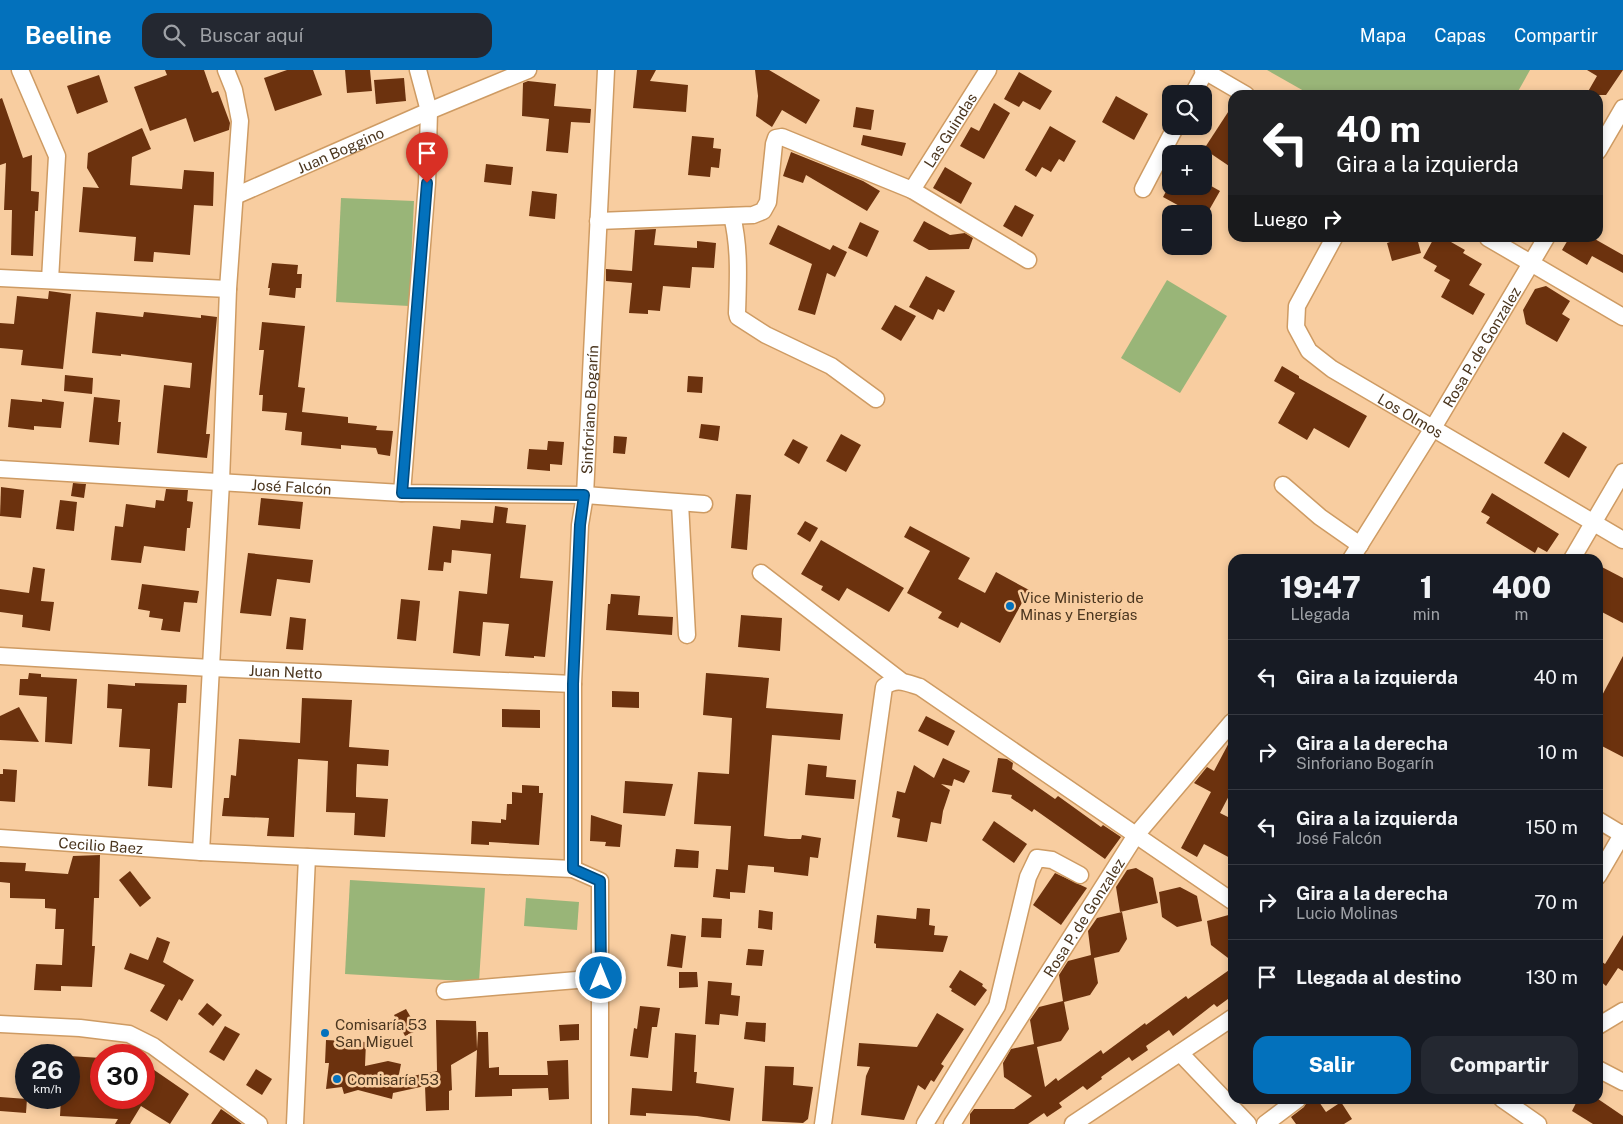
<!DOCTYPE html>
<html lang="es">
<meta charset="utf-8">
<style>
:root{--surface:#171b24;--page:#242831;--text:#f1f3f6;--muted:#9ea1a6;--line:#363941;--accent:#0371bc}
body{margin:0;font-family:"Public Sans",sans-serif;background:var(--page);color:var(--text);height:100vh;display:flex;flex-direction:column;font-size:19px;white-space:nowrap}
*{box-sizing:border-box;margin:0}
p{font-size:16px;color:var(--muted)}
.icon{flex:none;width:28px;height:28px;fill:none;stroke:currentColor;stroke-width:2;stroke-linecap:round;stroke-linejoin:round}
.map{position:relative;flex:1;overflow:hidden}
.side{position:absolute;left:1228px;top:484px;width:375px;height:550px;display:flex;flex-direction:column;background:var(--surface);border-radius:15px;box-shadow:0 2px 8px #0003}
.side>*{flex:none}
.top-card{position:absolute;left:1228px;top:20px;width:375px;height:152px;border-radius:15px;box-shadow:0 2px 8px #0003;background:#202124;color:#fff;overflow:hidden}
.tools{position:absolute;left:1162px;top:15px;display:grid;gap:10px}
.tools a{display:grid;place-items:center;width:50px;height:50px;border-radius:10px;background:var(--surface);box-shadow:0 2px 8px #0003;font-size:25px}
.speed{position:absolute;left:15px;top:974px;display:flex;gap:10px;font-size:25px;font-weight:700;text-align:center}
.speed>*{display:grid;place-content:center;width:65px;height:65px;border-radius:50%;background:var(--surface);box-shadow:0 2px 8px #0003;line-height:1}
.speed small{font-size:12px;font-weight:400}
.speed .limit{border:8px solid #d22;background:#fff;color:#111}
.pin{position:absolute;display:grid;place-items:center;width:42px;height:42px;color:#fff;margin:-51px -21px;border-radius:50% 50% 50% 0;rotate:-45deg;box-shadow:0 0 5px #0007}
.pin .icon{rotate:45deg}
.me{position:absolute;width:55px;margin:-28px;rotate:0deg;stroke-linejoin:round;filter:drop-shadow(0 0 4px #0008)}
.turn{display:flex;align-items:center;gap:18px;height:105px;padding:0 25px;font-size:22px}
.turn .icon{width:65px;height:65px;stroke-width:2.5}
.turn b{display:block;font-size:35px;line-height:42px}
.then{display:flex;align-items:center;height:48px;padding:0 25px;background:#0003;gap:10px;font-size:19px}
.eta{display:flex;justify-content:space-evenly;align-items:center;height:85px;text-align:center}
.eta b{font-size:30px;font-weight:800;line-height:35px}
.action{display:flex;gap:10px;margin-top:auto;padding:10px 25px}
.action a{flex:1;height:58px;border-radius:15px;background:var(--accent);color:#fff;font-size:20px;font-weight:800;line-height:58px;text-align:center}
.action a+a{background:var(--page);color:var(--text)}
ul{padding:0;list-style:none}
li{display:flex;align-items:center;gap:15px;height:75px;padding:0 25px;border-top:1px solid var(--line)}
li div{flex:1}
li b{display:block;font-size:19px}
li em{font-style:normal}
header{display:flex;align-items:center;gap:30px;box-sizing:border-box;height:70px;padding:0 25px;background:var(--accent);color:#fff}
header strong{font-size:24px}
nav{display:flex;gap:28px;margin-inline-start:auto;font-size:18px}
.search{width:350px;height:45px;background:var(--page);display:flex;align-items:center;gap:12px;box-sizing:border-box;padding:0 18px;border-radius:15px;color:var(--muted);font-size:19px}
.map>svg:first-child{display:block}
.green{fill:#99b578}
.building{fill:#6c320e}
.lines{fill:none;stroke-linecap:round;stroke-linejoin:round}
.minor-casing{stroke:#ce9b63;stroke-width:19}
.minor{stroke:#fff;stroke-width:16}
.route-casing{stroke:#02497a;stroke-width:12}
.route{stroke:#0371bc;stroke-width:9}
.poi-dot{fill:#0371bc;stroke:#f8cda0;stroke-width:2}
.labels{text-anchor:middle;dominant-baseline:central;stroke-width:5;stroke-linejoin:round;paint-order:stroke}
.street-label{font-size:15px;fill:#4b361f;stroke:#f8cda0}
.poi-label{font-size:15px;fill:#4b361f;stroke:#f8cda0;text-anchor:start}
</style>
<header>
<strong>Beeline</strong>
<div class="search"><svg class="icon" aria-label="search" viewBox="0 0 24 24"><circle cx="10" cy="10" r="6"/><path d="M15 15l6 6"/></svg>Buscar aquí</div>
<nav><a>Mapa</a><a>Capas</a><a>Compartir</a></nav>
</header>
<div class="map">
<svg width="1623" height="1054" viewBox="0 0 1623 1054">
<rect width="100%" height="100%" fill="#f8cda0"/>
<g class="green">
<polygon points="1267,0 1530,0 1516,25 1311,25"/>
<polygon points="341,128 414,131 409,236 336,232"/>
<polygon points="1167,210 1227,246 1180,323 1121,288"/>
<polygon points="350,810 485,818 479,912 345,904"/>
<polygon points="526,828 579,832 577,860 524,856"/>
</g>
<g class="building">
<polygon points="165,0 204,0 212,23 218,21 230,53 229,60 194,72 186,48 150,61 134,17 167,5"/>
<polygon points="287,0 313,0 322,25 275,41 264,8"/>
<polygon points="345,0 370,0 372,21 347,23"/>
<polygon points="637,0 656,0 650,11 688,15 686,42 633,38"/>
<polygon points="755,0 769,0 820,30 806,54 782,40 772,57 756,46 758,26"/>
<polygon points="1587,0 1623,0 1606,25 1586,25 1597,6"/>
<polygon points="1019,2 1052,21 1040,40 1023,31 1019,37 1004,29"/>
<polygon points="99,5 108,32 77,44 67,16"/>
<polygon points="404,8 406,31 376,34 374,10"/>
<polygon points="528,11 556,14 554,36 591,39 590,53 571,52 568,83 546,81 549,49 522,46 523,13"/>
<polygon points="1116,26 1148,44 1134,70 1102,52"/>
<polygon points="2,28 23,88 32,85 31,121 39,122 38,141 35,141 33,186 11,185 12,140 4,140 6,93 0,95 0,29"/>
<polygon points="994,33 1010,43 984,89 960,76 971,57 979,61"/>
<polygon points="1232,36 1232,98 1204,79"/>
<polygon points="856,37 874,40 871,60 853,57"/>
<polygon points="1050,56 1076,71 1064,92 1059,89 1051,102 1042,97 1036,107 1025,100"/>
<polygon points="142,58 151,79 132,87 130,115 182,119 184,100 214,102 213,136 194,135 190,185 154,182 153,192 134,191 136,167 79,162 83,117 99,118 87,98 88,83"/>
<polygon points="863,65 906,73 902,86 861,75"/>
<polygon points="692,66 714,68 713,78 721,79 719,98 711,97 710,107 688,105"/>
<polygon points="791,82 863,111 880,121 867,141 806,105 803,113 783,106"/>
<polygon points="486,94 513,97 511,115 484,112"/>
<polygon points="945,97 972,113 961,134 933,118"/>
<polygon points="1204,112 1220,121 1204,149 1204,144 1194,144 1163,127 1169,116 1204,116"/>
<polygon points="532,121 557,124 555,149 529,146"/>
<polygon points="1015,135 1034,145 1022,167 1003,156"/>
<polygon points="924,151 950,165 965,163 973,168 969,179 929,180 913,171"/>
<polygon points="860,152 879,161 867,187 848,178"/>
<polygon points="778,155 830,180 833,175 847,182 835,207 827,203 815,245 798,240 812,194 769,174"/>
<polygon points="656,159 654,175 697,178 697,171 716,173 714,198 692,197 690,218 663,216 660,241 648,240 648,244 629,243 632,213 606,211 606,199 632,201 635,160"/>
<polygon points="1395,168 1417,168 1421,183 1392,191 1387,173 1396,170"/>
<polygon points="1434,168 1444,168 1465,180 1463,183 1482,194 1469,215 1485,224 1473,245 1441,227 1450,210 1434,201 1437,196 1423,188"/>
<polygon points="1569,168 1593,168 1623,185 1623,203 1592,186 1587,195 1562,180"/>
<polygon points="272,193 298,195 297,204 302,204 301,218 296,218 295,228 269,225 270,218 268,218"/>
<polygon points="926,206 955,221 944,242 938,239 933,250 909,237"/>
<polygon points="1546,216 1570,231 1562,244 1570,249 1557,272 1526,254 1523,240 1535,219"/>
<polygon points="49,221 71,224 63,299 21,295 23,280 0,278 0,253 14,254 17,226 48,229"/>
<polygon points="895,235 916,246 901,271 881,259"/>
<polygon points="96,242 143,247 144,242 201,248 201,245 217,247 206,364 210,364 207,388 157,383 164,315 190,318 192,293 121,284 121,286 92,283"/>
<polygon points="262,252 305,256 298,317 305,318 302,342 348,347 348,353 377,356 376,360 393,361 390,386 378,384 376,378 341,375 341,379 301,375 302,362 285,360 287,343 262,341 263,325 259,325 264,280 259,280"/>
<polygon points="1282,296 1299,306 1299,308 1367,346 1349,378 1314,358 1307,370 1278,353 1295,323 1274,311"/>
<polygon points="65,305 93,308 92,324 64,321"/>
<polygon points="688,306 703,307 702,323 687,322"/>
<polygon points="94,327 120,330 118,352 121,352 119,375 89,372"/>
<polygon points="11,329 42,332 42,329 64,332 61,358 34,356 34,360 8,357"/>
<polygon points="701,354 720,356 718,371 699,368"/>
<polygon points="1563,362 1587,377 1569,408 1544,393"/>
<polygon points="841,364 861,375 846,402 826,391"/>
<polygon points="614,366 627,367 625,384 613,383"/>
<polygon points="793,369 808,377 799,394 784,385"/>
<polygon points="548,371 564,372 562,395 550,394 550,401 527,399 529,379 547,380"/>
<polygon points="73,413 86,414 84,428 71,426"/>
<polygon points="1,417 24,420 21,448 0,446"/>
<polygon points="166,419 188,420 187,431 193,432 190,458 187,458 185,481 144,476 141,493 111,490 115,456 123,457 126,434 155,438 156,430 164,431"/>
<polygon points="1492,423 1559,464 1547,482 1538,477 1535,483 1486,453 1490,447 1481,442"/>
<polygon points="736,424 751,425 747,480 731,478"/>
<polygon points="261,428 303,432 300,459 258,455"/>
<polygon points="60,430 77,432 74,461 56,459"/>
<polygon points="495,436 508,438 506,453 526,455 520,508 553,511 545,587 534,586 534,588 505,586 509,554 483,552 480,586 453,583 459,521 487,524 491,484 452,480 451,493 444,492 443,501 428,500 433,456 460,459 461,450 493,453"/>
<polygon points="805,451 818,458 810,472 797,464"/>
<polygon points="910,456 970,488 958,509 985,523 996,502 1029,520 1000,573 961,552 958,558 938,548 942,542 907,523 930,481 904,467"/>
<polygon points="821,470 904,518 889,542 847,518 839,531 821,520 823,516 820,515 801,504"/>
<polygon points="248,483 313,490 310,513 277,509 271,546 240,543"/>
<polygon points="1598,495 1623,508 1623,553 1598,540"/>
<polygon points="33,497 45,499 41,531 54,532 50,561 22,557 23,545 0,542 0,519 29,523"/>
<polygon points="142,514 199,521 197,533 184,532 180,562 161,560 163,549 149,547 150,541 138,539"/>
<polygon points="611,524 640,526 638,545 673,547 672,565 606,560 608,534 610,534"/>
<polygon points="401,529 420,531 416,571 397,569"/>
<polygon points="741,545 782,548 780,581 738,577"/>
<polygon points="290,547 306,549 303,580 286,579"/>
<polygon points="1623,586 1623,687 1598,674 1598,633"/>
<polygon points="29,603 41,604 41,607 77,609 72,674 45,672 47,627 19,625 20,609 28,609"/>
<polygon points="706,603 769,608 766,638 843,644 840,670 772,665 764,766 789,769 801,769 802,765 821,768 818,788 810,787 808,806 774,802 774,797 748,795 745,823 730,822 730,829 713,827 716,799 728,800 731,756 694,754 698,702 729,704 732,648 703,645"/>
<polygon points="135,613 187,615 186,633 178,633 172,718 148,716 150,679 119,677 122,639 107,638 108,614 135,616"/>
<polygon points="612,621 639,622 639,638 612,637"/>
<polygon points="302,628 352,630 349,677 389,680 388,696 357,694 356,719 356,727 388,729 385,767 354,765 355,743 326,742 328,691 298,689 294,767 267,766 269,748 222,746 224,728 229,728 231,705 236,706 239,669 300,673"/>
<polygon points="19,637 39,672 0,670 0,646"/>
<polygon points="502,639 540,640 540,658 502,657"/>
<polygon points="926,646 955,661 948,676 918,661"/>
<polygon points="1232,667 1232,720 1220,743 1232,749 1232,789 1204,774 1197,787 1181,778 1211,722 1194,713 1207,697 1214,701"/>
<polygon points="943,688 970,701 964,713 954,709 952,716 941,714 950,720 943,741 941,754 931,752 927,772 897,767 900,749 892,747 897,721 905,723 914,695 934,708"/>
<polygon points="998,688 1007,689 1013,693 1012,699 1055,729 1058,726 1101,757 1103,755 1121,767 1105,789 1034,739 1032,742 1011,728 1012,725 992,722"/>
<polygon points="808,694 827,696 826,707 856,710 854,729 805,725"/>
<polygon points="3,699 17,700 15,732 0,731 0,704 3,704"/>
<polygon points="625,711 673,714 665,746 623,743"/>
<polygon points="522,715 539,716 539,723 543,723 539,775 489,772 489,775 471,774 472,751 501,753 501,749 506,750 507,734 512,734 512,722 522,723"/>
<polygon points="591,745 622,755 620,777 605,776 606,772 590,771"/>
<polygon points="994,751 1027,774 1014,793 982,770"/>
<polygon points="676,779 699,781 698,798 674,797"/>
<polygon points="100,785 99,828 94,828 92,876 95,876 92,917 61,916 61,921 34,920 36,894 62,895 64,859 55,859 56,839 45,838 45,829 10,828 10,813 0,812 0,792 26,793 25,801 68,804 73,786"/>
<polygon points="1136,798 1153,808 1158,833 1120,842 1116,817 1127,800"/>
<polygon points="130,801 151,828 140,837 119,810"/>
<polygon points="1055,803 1087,818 1061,855 1033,835"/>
<polygon points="1180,817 1197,826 1202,851 1177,857 1162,847 1159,822"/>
<polygon points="917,838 930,839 929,855 935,856 934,865 948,866 943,882 876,878 876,874 874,873 877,845 916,849"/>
<polygon points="759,840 773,842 772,860 758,858"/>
<polygon points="1122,842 1127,869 1119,882 1094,888 1098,913 1090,925 1064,932 1069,959 1061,971 1037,977 1045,1017 1056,1008 1058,1011 1101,980 1103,984 1145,953 1146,955 1186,926 1188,929 1232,898 1232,926 1217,937 1214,934 1173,966 1169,960 1146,976 1148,980 1132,991 1129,987 1101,1007 1102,1009 1087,1020 1083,1016 1059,1033 1062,1037 1047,1047 1044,1043 1028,1054 970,1054 970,1044 974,1039 1014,1039 1032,1026 1004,1007 1003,993 1011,979 1034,974 1030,950 1039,937 1063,931 1059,905 1068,891 1091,885 1088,861 1097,848"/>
<polygon points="1232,844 1232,891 1211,875 1207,851"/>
<polygon points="702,848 722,849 721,868 701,867"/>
<polygon points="671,864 686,866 682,898 667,896"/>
<polygon points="1623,865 1623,901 1618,898 1606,916 1598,909 1598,889 1605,894"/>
<polygon points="157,867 170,872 163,892 194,910 182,931 179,929 167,951 150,941 165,915 124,899 130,883 148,890"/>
<polygon points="748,879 764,880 762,896 746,895"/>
<polygon points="960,900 983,914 982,916 987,920 975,936 951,921 952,919 949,917"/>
<polygon points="679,902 697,902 698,917 679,918"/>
<polygon points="708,911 732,913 731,925 740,926 738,946 720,944 719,955 705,954"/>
<polygon points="207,933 222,945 213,956 198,944"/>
<polygon points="640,936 660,938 657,957 652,957 648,988 630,986 634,958 637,959"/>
<polygon points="406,939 418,960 405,966 394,945"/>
<polygon points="937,943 964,959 941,994 944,996 934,1012 931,1010 925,1020 918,1015 904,1050 861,1045 866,1006 870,997 857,996 859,973 917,977"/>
<polygon points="436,950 476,951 477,979 478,962 488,962 489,998 499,997 499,1005 548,1005 547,991 568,990 569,1029 549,1030 548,1018 512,1019 512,1026 475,1027 477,980 451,995 452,1020 449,1021 449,1040 426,1041 425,1016 393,1023 392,1029 358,1020 344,1024 342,1017 326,1019 329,993 325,993 326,970 366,972 365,996 388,991 401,994 398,1009 437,1001"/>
<polygon points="746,952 766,953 765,972 744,969"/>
<polygon points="579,954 579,970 560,971 559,955"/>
<polygon points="225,956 240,964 224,991 209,982"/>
<polygon points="675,963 696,965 694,1002 697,1002 696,1013 734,1018 730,1051 697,1046 646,1043 646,1046 630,1045 632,1018 672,1021"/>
<polygon points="69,986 101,988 101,1028 144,1028 144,993 189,1024 170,1054 141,1036 130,1054 115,1054 118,1049 60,1046 61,1028 69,1028"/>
<polygon points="765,996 794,997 793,1015 813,1017 808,1049 803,1053 762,1051"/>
<polygon points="256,999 272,1009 262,1025 246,1015"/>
<polygon points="0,1027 27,1029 26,1043 0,1041"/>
<polygon points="1308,1029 1317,1029 1326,1042 1341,1032 1352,1049 1344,1054 1296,1054 1291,1047 1304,1037"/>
<polygon points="1578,1029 1598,1029 1623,1046 1623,1054 1593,1054 1572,1041"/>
<polygon points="221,1039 231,1046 242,1054 211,1054"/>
</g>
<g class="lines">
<g class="minor-casing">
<g id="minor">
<polyline points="20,0 57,86 50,210"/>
<polyline points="1203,0 1246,25"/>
<polyline points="1193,24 1206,0"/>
<polyline points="1598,81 1623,38"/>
<polyline points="1143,119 1176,56"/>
<path id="s1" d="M912,120L988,0"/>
<path id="s2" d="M235,126L429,41L528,0"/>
<path d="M732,146C740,178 738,210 737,243L738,247L766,265L831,296L876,329"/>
<polyline points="598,151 753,145 763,141 768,132 774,74 776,68 782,67 912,120 1028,190"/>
<path id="s3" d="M1334,168L1297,236L1296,257L1309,281L1332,299L1623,470"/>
<polyline points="1488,168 1623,247"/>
<polyline points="0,208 228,219"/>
<path id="s4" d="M0,399L402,423L585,425L704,434"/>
<polyline points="1283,415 1320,447 1360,475"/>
<polyline points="402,423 427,113 429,41 418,0"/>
<polyline points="680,433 687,565"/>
<path id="s5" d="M1351,489L1433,358L1546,168"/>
<polyline points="1572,489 1623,402"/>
<polyline points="761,503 900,610"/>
<path id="s6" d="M0,586L211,598L573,614"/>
<polyline points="1598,750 1623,765"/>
<path id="s7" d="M0,768L201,782L573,799L600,811V1054"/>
<polyline points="201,782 221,412 228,219 240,51 234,20 226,0"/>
<path id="s8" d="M573,799V614L580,455L585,425L606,0"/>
<polyline points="1598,806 1623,763"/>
<polyline points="445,921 601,908"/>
<polyline points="0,954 80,958 129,964 153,976 259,1054"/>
<polyline points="1598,956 1623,941"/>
<polyline points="1180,983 1248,1054"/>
<polyline points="1598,999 1623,1012"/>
<polyline points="1502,1029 1538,1054"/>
<polyline points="295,1054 307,787"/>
<path d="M823,1054L884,617C896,607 907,613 920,617L1232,831"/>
<polyline points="925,1054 997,936 1028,807 1037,788 1052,790 1080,805"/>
<path id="s9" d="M952,1054L1136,765L1232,652"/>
<polyline points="1073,1054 1232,948"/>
<polyline points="1265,1054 1298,1029"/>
</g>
</g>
<use href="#minor" class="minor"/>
</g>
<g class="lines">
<g class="route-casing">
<polyline id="route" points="427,113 402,423 584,425 580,455 573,614 573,799 600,811 601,908"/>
</g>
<use href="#route" class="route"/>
</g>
<g class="poi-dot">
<circle cx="1010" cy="536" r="5"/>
<circle cx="325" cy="963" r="5"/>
<circle cx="337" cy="1009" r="5"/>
</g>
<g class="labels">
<g class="street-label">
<text stroke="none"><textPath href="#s1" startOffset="71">Las Guindas</textPath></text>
<text stroke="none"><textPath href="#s2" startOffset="115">Juan Boggino</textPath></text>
<text stroke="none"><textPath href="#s5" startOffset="249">Rosa P. de Gonzalez</textPath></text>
<text stroke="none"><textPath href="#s8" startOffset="460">Sinforiano Bogarín</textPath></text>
<text stroke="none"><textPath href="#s3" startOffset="246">Los Olmos</textPath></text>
<text stroke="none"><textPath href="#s4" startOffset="292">José Falcón</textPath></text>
<text stroke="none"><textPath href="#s6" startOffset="286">Juan Netto</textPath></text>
<text stroke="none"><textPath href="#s7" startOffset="101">Cecilio Baez</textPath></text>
<text stroke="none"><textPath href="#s9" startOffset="245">Rosa P. de Gonzalez</textPath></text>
</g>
<g class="poi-label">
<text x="1020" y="527">Vice Ministerio de<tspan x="1020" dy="17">Minas y Energías</tspan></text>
<text x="335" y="954">Comisaría 53<tspan x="335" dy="17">San Miguel</tspan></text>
<text x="347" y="1009">Comisaría 53</text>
</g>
</g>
</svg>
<div class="tools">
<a><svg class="icon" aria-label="search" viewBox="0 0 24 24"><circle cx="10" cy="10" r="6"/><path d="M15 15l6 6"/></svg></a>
<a>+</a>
<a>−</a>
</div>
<div class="speed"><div>26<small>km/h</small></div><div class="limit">30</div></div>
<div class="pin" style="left:427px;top:113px;background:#d93025"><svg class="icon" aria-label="arrive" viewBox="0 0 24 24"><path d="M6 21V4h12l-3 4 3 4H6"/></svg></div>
<svg class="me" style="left:601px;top:908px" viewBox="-20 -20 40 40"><circle r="17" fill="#0371bc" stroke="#fff" stroke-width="3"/><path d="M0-11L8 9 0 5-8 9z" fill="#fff"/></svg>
<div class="top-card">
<div class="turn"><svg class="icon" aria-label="left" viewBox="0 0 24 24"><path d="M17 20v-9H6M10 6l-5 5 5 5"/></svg><div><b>40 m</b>Gira a la izquierda</div></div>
<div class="then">Luego<svg class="icon" aria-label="right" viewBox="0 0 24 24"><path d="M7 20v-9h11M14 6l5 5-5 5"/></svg></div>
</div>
<section class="side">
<div class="eta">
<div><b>19:47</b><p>Llegada</p></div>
<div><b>1</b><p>min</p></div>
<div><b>400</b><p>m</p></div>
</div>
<ul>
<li><svg class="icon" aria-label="left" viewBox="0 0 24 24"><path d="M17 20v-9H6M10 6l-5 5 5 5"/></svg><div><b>Gira a la izquierda</b></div><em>40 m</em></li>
<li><svg class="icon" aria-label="right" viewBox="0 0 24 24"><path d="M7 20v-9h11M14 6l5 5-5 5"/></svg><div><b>Gira a la derecha</b><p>Sinforiano Bogarín</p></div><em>10 m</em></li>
<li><svg class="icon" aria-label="left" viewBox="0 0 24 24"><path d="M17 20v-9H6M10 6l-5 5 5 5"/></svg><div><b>Gira a la izquierda</b><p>José Falcón</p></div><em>150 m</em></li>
<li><svg class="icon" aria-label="right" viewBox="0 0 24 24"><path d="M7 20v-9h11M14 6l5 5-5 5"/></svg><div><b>Gira a la derecha</b><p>Lucio Molinas</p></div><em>70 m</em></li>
<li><svg class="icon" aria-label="arrive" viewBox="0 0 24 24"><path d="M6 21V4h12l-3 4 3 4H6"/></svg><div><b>Llegada al destino</b></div><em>130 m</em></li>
</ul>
<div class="action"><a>Salir</a><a>Compartir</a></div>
</section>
</div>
